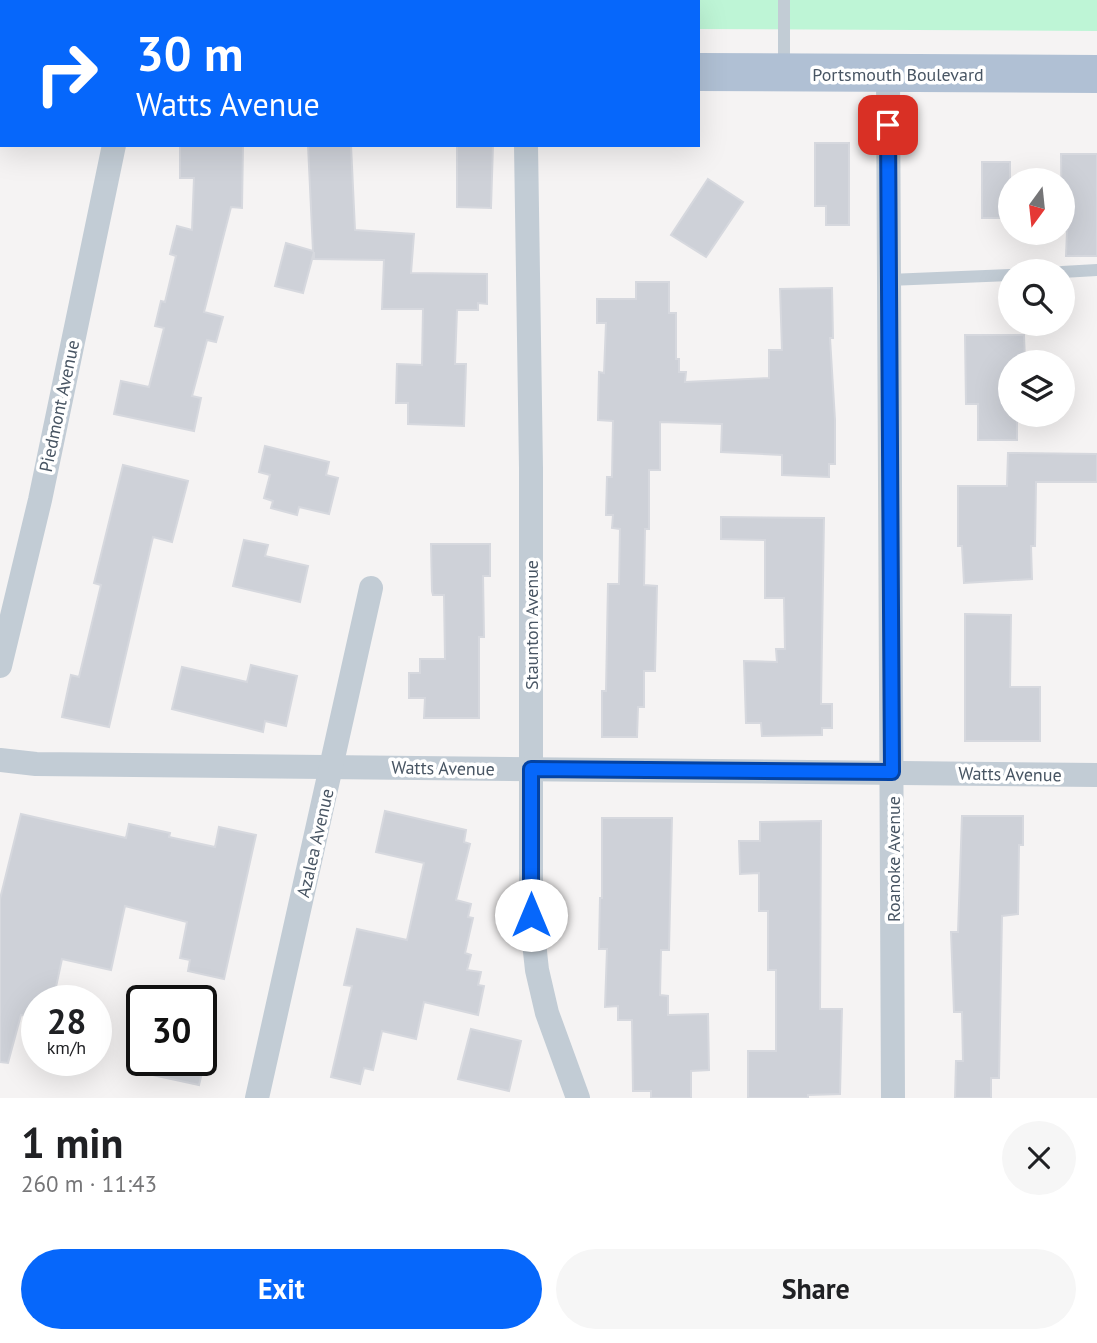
<!DOCTYPE html>
<meta charset="utf-8">
<style>
:root{--surface:#fff;--page:#f6f6f6;--text:#202124;--muted:#757577;--accent:#0667fb}
body{margin:0;font-family:"PT Sans",sans-serif;background:var(--page);color:var(--text);height:100vh;display:flex;flex-direction:column;font-size:26px;white-space:nowrap}
*{box-sizing:border-box;margin:0}
p{font-size:23px;color:var(--muted)}
.icon{flex:none;width:38px;height:38px;fill:none;stroke:currentColor;stroke-width:2;stroke-linecap:round;stroke-linejoin:round}
.map{position:relative;height:1098px;overflow:hidden}
.panel{display:flex;flex-direction:column;background:var(--surface);flex:1}
.panel>*{flex:none}
.guide{position:absolute;left:0px;top:0px;width:700px;height:147px;box-shadow:0 7px 28px #0002;background:#0667fb;color:#fff;overflow:hidden}
.needle{width:46px;rotate:195deg}
.fabs{position:absolute;left:998px;top:168px;display:grid;gap:14px}
.fabs a{display:grid;place-items:center;width:77px;height:77px;border-radius:50%;background:var(--surface);box-shadow:0 7px 28px #0002;font-size:35px}
.speed{position:absolute;left:21px;top:985px;display:flex;gap:14px;font-size:35px;font-weight:700;text-align:center}
.speed>*{display:grid;place-content:center;width:91px;height:91px;border-radius:50%;background:var(--surface);box-shadow:0 7px 28px #0002;line-height:1}
.speed small{font-size:18px;font-weight:400}
.speed .limit{border:4px solid #111;border-radius:10px;background:#fff;color:#111}
.pin{position:absolute;display:grid;place-items:center;width:60px;height:60px;color:#fff;margin:-30px;border-radius:14px;box-shadow:0 4px 10px #0006}
.me{position:absolute;width:77px;margin:-38px;rotate:0deg;stroke-linejoin:round;filter:drop-shadow(0 0 5px #0008)}
.turn{display:flex;align-items:center;gap:24px;height:147px;padding:0 21px;font-size:32px}
.turn .icon{width:91px;height:91px;stroke-width:2.5}
.turn b{display:block;font-size:49px;line-height:60px}
.round{display:grid;place-items:center;flex:none;width:74px;height:74px;border-radius:37px;background:var(--page)}
.head{display:flex;align-items:center;justify-content:space-between;height:119px;padding:0 21px}
h1{font-size:42px;font-weight:800;line-height:52px}
.button{display:flex;gap:14px;margin-top:auto;padding:14px 21px}
.button a{flex:1;height:80px;border-radius:42px;background:var(--accent);color:#fff;font-size:28px;font-weight:800;line-height:80px;text-align:center}
.button a+a{background:var(--page);color:var(--text)}
.map>svg:first-child{display:block}
.green{fill:#bef5d6}
.building{fill:#ced1d8;stroke:#d6d8de;stroke-width:2}
.lines{fill:none;stroke-linecap:round;stroke-linejoin:round}
.lane{stroke:#c2ccd5;stroke-width:12}
.street{stroke:#c2ccd5;stroke-width:24}
.primary{stroke:#b0c0d4;stroke-width:38}
.route-casing{stroke:#0443a3;stroke-width:18}
.route{stroke:#0667fb;stroke-width:12}
.labels{text-anchor:middle;dominant-baseline:central;stroke-width:7;stroke-linejoin:round;paint-order:stroke}
.street-label{font-size:18px;fill:#485563;stroke:#fff}
</style>
<div class="map">
<svg width="1097" height="1098" viewBox="0 0 1097 1098">
<rect width="100%" height="100%" fill="#f5f3f3"/>
<polygon class="green" points="0,0 1097,0 1097,31 698,29 698,2 2,2 0,19"/>
<g class="building">
<polygon points="815,143 849,143 849,225 826,225 826,206 815,206"/>
<polygon points="180,145 243,145 242,208 231,207 204,312 223,317 216,342 207,340 192,396 201,398 194,431 114,414 121,381 149,387 164,328 155,326 161,301 165,302 176,256 170,254 177,226 192,230 194,178 180,178"/>
<polygon points="308,145 351,145 355,230 414,234 411,273 487,274 487,304 478,303 478,310 457,310 455,364 466,364 464,426 408,424 408,403 396,403 397,364 422,365 423,309 382,309 384,260 314,259 314,252 303,293 275,286 286,243 313,251"/>
<polygon points="457,145 493,145 491,208 457,207"/>
<polygon points="1061,154 1097,154 1097,256 1066,256 1067,231 1062,231"/>
<rect x="982" y="162" width="28" height="56"/>
<polygon points="708,179 743,202 706,257 671,235"/>
<polygon points="636,282 669,282 669,313 676,313 676,359 679,359 679,372 686,372 685,382 769,378 769,350 782,350 780,289 832,288 833,338 830,338 835,420 835,464 829,464 829,477 782,475 782,455 721,452 722,424 660,422 660,470 649,470 649,529 645,529 644,585 657,586 655,671 644,671 644,707 638,707 637,737 602,737 602,691 606,691 608,584 619,584 620,529 612,528 613,515 606,515 607,477 612,477 613,421 598,420 599,372 604,373 606,323 597,323 597,299 636,299"/>
<polygon points="965,335 1024,335 1025,362 1010,362 1010,415 1017,415 1017,440 978,440 978,404 966,404"/>
<polygon points="265,446 329,462 326,475 338,478 329,514 299,507 297,515 271,508 273,501 264,498 270,475 259,472"/>
<polygon points="1008,453 1097,454 1097,482 1036,482 1035,546 1031,546 1032,579 964,583 962,546 958,546 958,486 1007,486"/>
<polygon points="123,465 188,481 172,542 153,537 109,727 62,717 71,675 79,677 101,585 94,583"/>
<polygon points="721,517 824,518 821,704 832,704 832,728 822,728 822,735 762,736 761,723 746,723 744,661 777,662 776,649 785,649 784,598 765,598 765,540 721,539"/>
<polygon points="244,540 268,545 265,556 308,566 300,602 233,586"/>
<polygon points="431,544 490,544 490,576 483,576 484,637 479,637 479,718 424,718 425,698 409,698 409,673 420,673 420,659 445,659 444,595 433,595 432,591"/>
<polygon points="965,614 1011,615 1010,687 1040,687 1040,741 965,741"/>
<polygon points="251,665 297,676 286,726 265,721 263,732 172,709 182,667 247,682"/>
<polygon points="385,811 466,830 464,842 470,844 456,900 471,904 468,917 473,918 465,953 471,955 467,970 481,972 478,985 484,986 478,1015 424,1002 416,1039 382,1031 373,1070 364,1068 360,1084 331,1077 352,986 344,985 357,929 407,940 424,863 376,852"/>
<polygon points="21,814 126,838 129,824 170,833 169,837 215,847 219,827 256,835 224,979 188,971 190,960 180,958 187,922 125,906 111,970 62,959 53,1001 37,1001 37,1018 21,1015 8,1063 0,1062 0,899"/>
<polygon points="962,816 1023,816 1023,845 1019,845 1018,914 1002,916 999,1078 991,1078 991,1098 955,1098 956,1061 963,1061 962,1012 954,1012 951,932 958,932"/>
<polygon points="602,818 672,818 669,950 661,950 660,995 668,996 668,1015 708,1014 709,1070 691,1071 691,1098 651,1098 651,1091 633,1091 632,1020 618,1020 618,1006 605,1007 607,949 599,949 600,898 602,898"/>
<polygon points="821,821 820,1009 842,1009 840,1094 808,1095 808,1098 748,1098 748,1051 776,1051 776,970 768,970 768,911 759,911 759,873 740,874 739,841 760,841 760,822"/>
<polygon points="471,1029 521,1041 509,1091 458,1079"/>
<polygon points="135,1060 205,1060 199,1085 134,1071"/>
</g>
<g class="lines">
<g class="lane">
<polyline points="784,0 784,69"/>
<polyline points="1062,272 1097,270"/>
<polyline points="889,280 1010,275"/>
</g>
<g class="street">
<polyline points="888,74 893,1098"/>
<polyline points="526,145 531,468 531,915 537,970 547,1013 578,1098"/>
<polyline points="0,666 40,500 114,145"/>
<polyline points="0,760 36,764 1097,775"/>
<polyline points="257,1098 371,588"/>
</g>
<g class="primary">
<polyline points="0,70 2,70"/>
<polyline points="698,72 1097,74"/>
</g>
</g>
<g class="lines">
<g class="route-casing">
<polyline id="route" points="531,915 531,769 892,772 888,125"/>
</g>
<use href="#route" class="route"/>
</g>
<g class="labels">
<g class="street-label">
<text x="898" y="74">Portsmouth Boulevard</text>
<text transform="translate(59 406) rotate(-78)">Piedmont Avenue</text>
<text transform="translate(531 625) rotate(-90)">Staunton Avenue</text>
<text transform="translate(443 768) rotate(1)">Watts Avenue</text>
<text transform="translate(1010 774) rotate(1)">Watts Avenue</text>
<text transform="translate(315 843) rotate(-77)">Azalea Avenue</text>
<text transform="translate(893 859) rotate(-90)">Roanoke Avenue</text>
</g>
</g>
</svg>
<div class="fabs">
<a><svg class="needle" viewBox="-14 -14 28 28"><path d="M0-13l5 13h-10z" fill="#e53935"/><path d="M0 13l5-13h-10z" fill="#757577"/></svg></a>
<a><svg class="icon" aria-label="search" viewBox="0 0 24 24"><circle cx="10" cy="10" r="6"/><path d="M15 15l6 6"/></svg></a>
<a><svg class="icon" aria-label="layers" viewBox="0 0 24 24"><path d="M12 4l9 5-9 5-9-5zM3 14l9 5 9-5"/></svg></a>
</div>
<div class="speed"><div>28<small>km/h</small></div><div class="limit">30</div></div>
<div class="pin" style="left:888px;top:125px;background:#d93025"><svg class="icon" aria-label="arrive" viewBox="0 0 24 24"><path d="M6 21V4h12l-3 4 3 4H6"/></svg></div>
<svg class="me" style="left:531px;top:915px" viewBox="-20 -20 40 40"><circle r="19" fill="#fff"/><path d="M0-13L10 11 0 6-10 11z" fill="#0667fb"/></svg>
<div class="guide">
<div class="turn"><svg class="icon" aria-label="right" viewBox="0 0 24 24"><path d="M7 20v-9h11M14 6l5 5-5 5"/></svg><div><b>30 m</b>Watts Avenue</div></div>
</div>
</div>
<section class="panel">
<div class="head"><div><h1>1 min</h1><p>260 m · 11:43</p></div><a class="round"><svg class="icon" aria-label="close" viewBox="0 0 24 24"><path d="M6 6l12 12M18 6L6 18"/></svg></a></div>
<div class="button"><a>Exit</a><a>Share</a></div>
</section>
